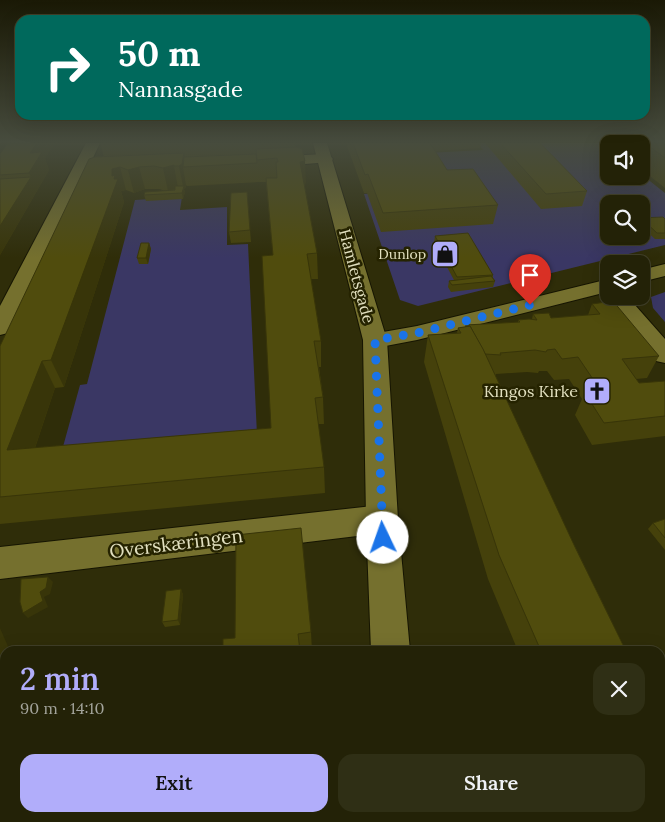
<!DOCTYPE html>
<meta charset="utf-8">
<style>
:root{--surface:#232207;--page:#2f2f15;--text:#f1f3f6;--muted:#a3a49b;--line:#403f28;--accent:#b1adfa}
body{margin:0;font-family:Lora,serif;background:var(--page);color:var(--text);height:100vh;display:flex;flex-direction:column;font-size:19px;white-space:nowrap}
*{box-sizing:border-box;margin:0}
p{font-size:16px;color:var(--muted)}
.icon{flex:none;width:28px;height:28px;fill:none;stroke:currentColor;stroke-width:2;stroke-linecap:round;stroke-linejoin:round}
.map{position:relative;flex:1;overflow:hidden}
.panel{position:absolute;left:0px;top:646px;width:665px;height:176px;display:flex;flex-direction:column;background:var(--surface);border-radius:15px 15px 0 0;box-shadow:0 5px 20px #0002,0 0 0 1px var(--line)}
.panel>*{flex:none}
.hud{position:absolute;left:15px;top:15px;width:635px;height:105px;border-radius:15px;box-shadow:0 5px 20px #0002,0 0 0 1px var(--line);background:#00695c;color:#fff;overflow:hidden}
.buttons{position:absolute;left:600px;top:135px;display:grid;gap:10px}
.buttons a{display:grid;place-items:center;width:50px;height:50px;border-radius:10px;background:var(--surface);box-shadow:0 5px 20px #0002,0 0 0 1px var(--line);font-size:25px}
.pin{position:absolute;display:grid;place-items:center;width:42px;height:42px;color:#fff;margin:-51px -21px;border-radius:50% 50% 50% 0;rotate:-45deg;box-shadow:0 0 5px #0007}
.pin .icon{rotate:45deg}
.me{position:absolute;width:55px;margin:-28px;rotate:357deg;stroke-linejoin:round;filter:drop-shadow(0 0 4px #0008)}
.turn{display:flex;align-items:center;gap:18px;height:105px;padding:0 20px;font-size:22px}
.turn .icon{width:65px;height:65px;stroke-width:2.5}
.turn b{display:block;font-size:35px;line-height:42px}
.round{display:grid;place-items:center;flex:none;width:52px;height:52px;border-radius:15px;background:var(--page)}
.head{display:flex;align-items:center;justify-content:space-between;height:85px;padding:0 20px}
h1{font-size:30px;font-weight:600;line-height:38px;color:var(--accent)}
.cta{display:flex;gap:10px;margin-top:auto;padding:10px 20px}
.cta a{flex:1;height:58px;border-radius:15px;background:var(--accent);color:#111;font-size:20px;font-weight:600;line-height:58px;text-align:center}
.cta a+a{background:var(--page);color:var(--text)}
.map>svg:first-child{display:block}
.green{fill:#3a3764;fill-rule:evenodd}
.lines{fill:none;stroke-linecap:round;stroke-linejoin:round}
.minor-casing{stroke:#161502;stroke-width:2}
.tertiary-casing{stroke:#161502;stroke-width:2}
.minor{fill:#75702e;fill-rule:evenodd}
.tertiary{fill:#75702e;fill-rule:evenodd}
.wall{fill:#45410b;fill-rule:evenodd}
.shaded-wall{fill:#383509}
.building{fill:#504c0d;stroke:#383509}
.route{stroke:#1a73e8;stroke-width:9;stroke-dasharray:0 16.2}
.labels{text-anchor:middle;dominant-baseline:central;stroke-width:5;stroke-linejoin:round;paint-order:stroke}
.far-poi-label{font-size:14px;fill:#e2e0bf;stroke:#252300;text-anchor:end}
.street-label{font-size:16px;fill:#e2e0bf;stroke:#252300}
.poi-label{font-size:16px;fill:#e2e0bf;stroke:#252300;text-anchor:end}
.near-street-label{font-size:19px;fill:#e2e0bf;stroke:#252300}
</style>
<div class="map">
<svg width="665" height="822" viewBox="0 0 665 822">
<rect width="100%" height="100%" fill="#2f2d09"/>
<g class="green">
<path d="M478,143H604L609,147V176H641V174L665,193V245L418,306L400,300L364,194L451,189L427,153L483,150ZM609,204H641V236H609Z"/>
<polygon points="182,197 180,210 227,207 227,245 248,244 257,435 61,454 80,385 87,384 135,200"/>
<polygon points="665,292 665,322 653,308 651,297"/>
</g>
<g class="lines">
<g class="minor-casing">
<g id="minor">
<polygon points="86,143 100,143 12,328 8,333 0,335 0,306"/>
<polygon points="325,154 330,156 333,159 330,162 267,167 262,165 259,162 262,159 267,157"/>
<polygon points="665,264 665,276 641,282 641,270"/>
<polygon points="609,279 609,296 627,296 665,339 665,363 656,361 607,301 604,296 607,292 417,340 375,348 366,345 363,340 366,335 417,326"/>
<polygon points="382,505 394,509 398,519 394,529 382,533 0,579 0,547"/>
</g>
</g>
<g class="tertiary-casing">
<g id="tertiary">
<polygon points="313,143 327,143 387,340 398,519 410,651 371,651 366,519 363,340"/>
<polygon points="378,818 425,818 426,822 378,822"/>
</g>
</g>
<use href="#minor" class="minor"/>
<use href="#tertiary" class="tertiary"/>
</g>
<g class="wall">
<path d="M100,143H295V148L306,183L304,184L317,253L318,279H311L321,341V367H319L323,397L324,424H318L324,467L325,493L0,524V346L104,157ZM259,182H266L273,255L271,428L35,448L55,388L64,387L124,202L121,191L126,190L134,193L145,189H159L166,191L144,195L146,201L183,199L185,192L184,189L186,187V185L187,186Z"/>
<polygon points="346,143 481,143 480,148 435,151 447,170 498,205 493,224 381,232 367,193 364,193"/>
<polygon points="485,143 540,143 587,191 582,206 541,209"/>
<polygon points="609,143 665,143 665,188 641,169 641,144 610,144"/>
<polygon points="0,154 45,159 49,170 0,255"/>
<polygon points="247,192 251,242 231,243 229,232"/>
<polygon points="641,218 665,219 665,239 655,239 641,226"/>
<polygon points="435,236 493,275 493,278 495,281 493,287 451,292 448,287 449,281 454,280 434,243"/>
<polygon points="149,243 151,249 148,264 139,264 137,258"/>
<polygon points="592,304 659,356 647,378 636,379 639,383 665,381 665,436 592,445 575,415 582,399 569,379 554,380 547,371 539,371 538,373 527,372 496,374 495,376 575,547 626,651 518,651 488,579 424,362 428,335 457,333 458,328 465,327 466,325 518,322 518,320 532,319 533,314 551,318 588,315"/>
<polygon points="665,519 665,550 648,529 653,523"/>
<polygon points="181,589 183,595 180,625 165,627 162,622"/>
<polygon points="311,632 312,651 223,651 235,638"/>
<polygon points="665,696 665,822 625,822 619,818 660,818 660,700"/>
<polygon points="220,818 315,818 316,822 220,822"/>
</g>
<g class="shaded-wall">
<polygon points="37,143 55,143 45,159 49,170 0,255 0,226 31,177 29,173 30,153"/>
<polygon points="184,153 186,167 183,167 186,185 186,187 184,189 185,192 183,199 182,193 183,186 179,166"/>
<polygon points="305,161 306,183 301,184 300,162"/>
<polygon points="174,165 174,166 178,188 168,191 163,168"/>
<polygon points="120,167 126,190 121,191 124,202 64,387 51,360 112,176 112,169"/>
<polygon points="139,167 145,189 134,193 128,170"/>
<polygon points="149,243 151,249 148,264 146,258"/>
<polygon points="42,361 55,388 25,477 7,450"/>
<polygon points="48,577 53,582 50,594 44,597 48,607 28,618 23,613 40,592"/>
<polygon points="181,589 183,595 180,625 178,620"/>
<polygon points="0,628 10,651 5,651 5,680 0,676"/>
<polygon points="5,699 5,714 1,702"/>
<polygon points="57,818 76,818 78,822 59,822"/>
</g>
<g class="building">
<polygon points="8,143 37,143 30,153 42,152 29,173 0,175 0,154"/>
<polygon points="353,143 430,143 447,170 473,169 498,205 383,213 368,174 365,175"/>
<polygon points="500,143 540,143 587,191 546,194"/>
<polygon points="645,143 665,143 665,158"/>
<polygon points="297,147 302,149 305,161 300,162 317,253 307,254 321,341 314,341 323,397 315,398 324,467 0,497 0,346 89,159 95,157 184,153 182,164 179,166 174,166 174,165 163,168 154,166 139,167 128,170 120,167 112,169 112,176 115,175 114,179 118,179 51,360 42,361 7,450 271,428 262,256 273,255 266,178 277,178 276,162 278,162 277,158 257,160 256,149"/>
<polygon points="256,154 257,163 183,167 184,157"/>
<polygon points="31,177 0,226 0,179"/>
<polygon points="175,186 184,186 182,193 144,195 145,192 175,190"/>
<polygon points="247,192 250,230 229,232 231,193"/>
<polygon points="663,217 665,219 665,233 657,233 641,218"/>
<polygon points="468,233 493,275 457,277 435,236"/>
<polygon points="141,243 149,243 146,258 137,258"/>
<polygon points="491,276 495,281 452,285 449,281"/>
<polygon points="613,301 659,356 622,359 639,383 665,381 665,416 604,423 585,393 601,391 578,357 562,359 555,349 547,350 546,352 535,350 500,353 501,355 485,354 470,326 466,327 466,325 520,322 518,320 529,319 537,320 533,314 549,313 551,318 600,314 592,304"/>
<polygon points="470,326 483,349 575,547 626,651 541,651 499,555 428,335 461,333 458,328"/>
<polygon points="665,519 665,538 653,523"/>
<polygon points="301,528 311,632 298,634 300,651 223,651 223,639 235,638 236,535"/>
<polygon points="48,577 46,588 40,592 43,601 23,613 20,602 21,579"/>
<polygon points="181,589 178,620 162,622 166,591"/>
<polygon points="0,667 5,680 5,699 1,702 5,714 5,818 57,818 59,822 0,822"/>
<polygon points="665,699 665,822 661,822 657,818 660,818 660,702 661,702"/>
<polygon points="220,818 304,818 300,818 300,822 220,822"/>
</g>
<linearGradient id="sky" x2="0" y2="1"><stop stop-color="#1a1905"/><stop offset="0.55" stop-color="#474c3e"/><stop offset="1" stop-color="#474c3e" stop-opacity="0"/></linearGradient>
<rect width="665" height="258" fill="url(#sky)"/>
<g class="lines">
<polyline class="route" points="383,538 375,340 417,333 530,305"/>
</g>
<defs>
<g id="shop-square" transform="scale(1.4375)"><rect x="-9" y="-9" width="18" height="18" rx="4" fill="#b1adfa" stroke="#252300"/><path d="M-5-2.5h2.3a2.7 3.5 0 0 1 5.4 0H5L5.5 6h-11ZM-1.5-2.5h3a1.5 2.3 0 0 0-3 0Z" fill="#111"/></g>
<g id="church-square" transform="scale(1.4375)"><rect x="-9" y="-9" width="18" height="18" rx="4" fill="#b1adfa" stroke="#252300"/><path d="M-1.2-6h2.4v3.5h3.3v2.4h-3.3V6h-2.4V-.1h-3.3v-2.4h3.3Z" fill="#111"/></g>
</defs>
<g fill-rule="evenodd">
<use href="#shop-square" x="445" y="254"/>
<use href="#church-square" x="597" y="391"/>
</g>
<g class="labels">
<g class="far-poi-label">
<text x="426" y="254">Dunlop</text>
</g>
<g class="street-label">
<text transform="translate(357 276) rotate(75)">Hamletsgade</text>
</g>
<g class="poi-label">
<text x="578" y="391">Kingos Kirke</text>
</g>
<g class="near-street-label">
<text transform="translate(176 543) rotate(-7)">Overskæringen</text>
</g>
</g>
</svg>
<div class="buttons">
<a><svg class="icon" aria-label="sound" viewBox="0 0 24 24"><path d="M4 9h4l5-4v14l-5-4H4zM17 9q2 3 0 6"/></svg></a>
<a><svg class="icon" aria-label="search" viewBox="0 0 24 24"><circle cx="10" cy="10" r="6"/><path d="M15 15l6 6"/></svg></a>
<a><svg class="icon" aria-label="layers" viewBox="0 0 24 24"><path d="M12 4l9 5-9 5-9-5zM3 14l9 5 9-5"/></svg></a>
</div>
<div class="pin" style="left:530px;top:305px;background:#d93025"><svg class="icon" aria-label="arrive" viewBox="0 0 24 24"><path d="M6 21V4h12l-3 4 3 4H6"/></svg></div>
<svg class="me" style="left:383px;top:538px" viewBox="-20 -20 40 40"><circle r="19" fill="#fff"/><path d="M0-13L10 11 0 6-10 11z" fill="#1a73e8"/></svg>
<div class="hud">
<div class="turn"><svg class="icon" aria-label="right" viewBox="0 0 24 24"><path d="M7 20v-9h11M14 6l5 5-5 5"/></svg><div><b>50 m</b>Nannasgade</div></div>
</div>
<section class="panel">
<div class="head"><div><h1>2 min</h1><p>90 m · 14:10</p></div><a class="round"><svg class="icon" aria-label="close" viewBox="0 0 24 24"><path d="M6 6l12 12M18 6L6 18"/></svg></a></div>
<div class="cta"><a>Exit</a><a>Share</a></div>
</section>
</div>
